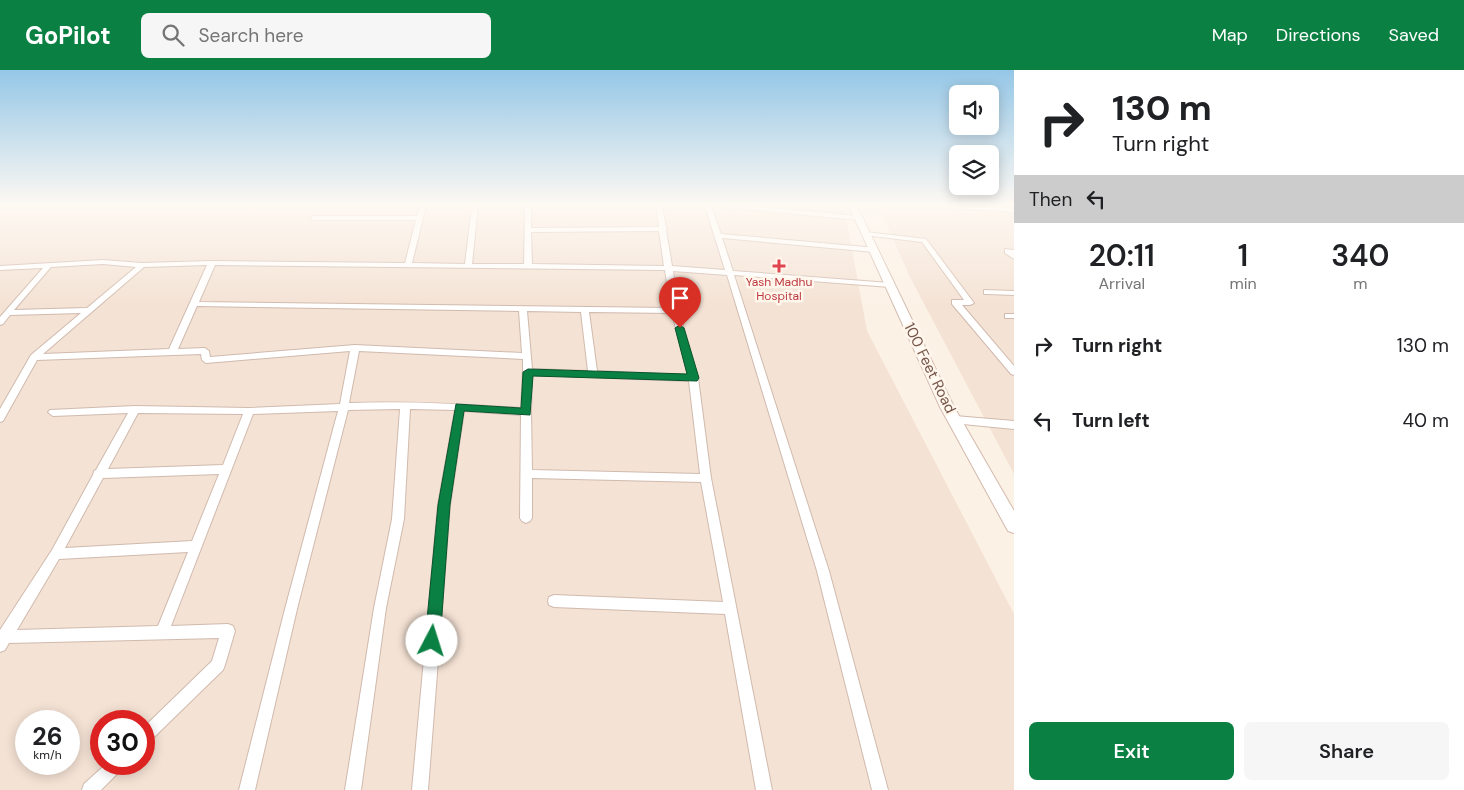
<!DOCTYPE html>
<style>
:root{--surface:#fff;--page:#f6f6f6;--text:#202124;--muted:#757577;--accent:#0b8043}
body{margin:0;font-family:"DM Sans",sans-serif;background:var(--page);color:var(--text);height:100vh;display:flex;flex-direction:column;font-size:19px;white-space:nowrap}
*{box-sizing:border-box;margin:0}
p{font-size:16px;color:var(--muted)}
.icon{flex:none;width:28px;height:28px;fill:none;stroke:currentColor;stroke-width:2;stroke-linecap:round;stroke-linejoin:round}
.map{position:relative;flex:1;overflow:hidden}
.side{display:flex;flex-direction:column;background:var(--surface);width:450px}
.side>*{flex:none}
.banner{background:#fff;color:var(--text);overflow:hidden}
.controls{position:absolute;left:949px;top:15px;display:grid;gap:10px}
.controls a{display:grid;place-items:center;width:50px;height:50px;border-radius:8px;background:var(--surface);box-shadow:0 2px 12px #0003;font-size:25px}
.speed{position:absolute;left:15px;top:640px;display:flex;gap:10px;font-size:25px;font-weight:700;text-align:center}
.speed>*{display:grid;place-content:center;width:65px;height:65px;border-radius:50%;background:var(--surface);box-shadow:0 2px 12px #0003;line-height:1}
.speed small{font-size:12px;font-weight:400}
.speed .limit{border:8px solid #d22;background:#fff;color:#111}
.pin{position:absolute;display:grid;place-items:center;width:42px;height:42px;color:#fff;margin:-51px -21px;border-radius:50% 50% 50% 0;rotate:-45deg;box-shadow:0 0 5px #0007}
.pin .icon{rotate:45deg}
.me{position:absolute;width:55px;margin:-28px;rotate:5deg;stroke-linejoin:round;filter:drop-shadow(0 0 4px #0008)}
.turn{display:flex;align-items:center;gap:18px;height:105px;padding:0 15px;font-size:22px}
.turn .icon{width:65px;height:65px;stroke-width:2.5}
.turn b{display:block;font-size:35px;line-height:42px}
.then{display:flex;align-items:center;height:48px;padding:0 15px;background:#0003;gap:10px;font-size:19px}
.eta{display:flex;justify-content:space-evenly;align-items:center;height:85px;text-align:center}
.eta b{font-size:30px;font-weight:600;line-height:35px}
.action{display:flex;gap:10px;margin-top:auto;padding:10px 15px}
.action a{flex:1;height:58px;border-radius:8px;background:var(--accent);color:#fff;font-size:20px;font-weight:600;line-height:58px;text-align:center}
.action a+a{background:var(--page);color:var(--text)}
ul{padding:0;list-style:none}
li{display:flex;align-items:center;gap:15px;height:75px;padding:0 15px}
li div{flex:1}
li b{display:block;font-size:19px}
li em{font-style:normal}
header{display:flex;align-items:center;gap:30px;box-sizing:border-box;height:70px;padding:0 25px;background:var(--accent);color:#fff}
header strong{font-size:24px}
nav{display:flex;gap:28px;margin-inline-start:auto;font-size:18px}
.search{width:350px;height:45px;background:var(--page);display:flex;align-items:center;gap:12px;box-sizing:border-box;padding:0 18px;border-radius:8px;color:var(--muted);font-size:19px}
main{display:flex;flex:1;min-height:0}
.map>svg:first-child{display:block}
.residential{fill:#f4e2d4;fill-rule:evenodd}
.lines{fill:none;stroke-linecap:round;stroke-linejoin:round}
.street-casing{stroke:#d0baae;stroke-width:2}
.secondary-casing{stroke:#d3b9ac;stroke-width:2}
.street{fill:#fff;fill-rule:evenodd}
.secondary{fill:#fff;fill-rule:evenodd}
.route{fill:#0b8043;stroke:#07532c}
.health-dot{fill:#e0444e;stroke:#fff6ec;stroke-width:2}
.labels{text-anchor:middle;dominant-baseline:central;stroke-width:5;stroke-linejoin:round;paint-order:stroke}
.far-health-label{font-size:12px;fill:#be3a42;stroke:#fff6ec}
.street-label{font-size:15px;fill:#76564a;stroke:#fff6ec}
</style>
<header>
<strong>GoPilot</strong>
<div class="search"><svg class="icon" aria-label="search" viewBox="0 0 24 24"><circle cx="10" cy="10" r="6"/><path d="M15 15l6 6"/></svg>Search here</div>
<nav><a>Map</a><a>Directions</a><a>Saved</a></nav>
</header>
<main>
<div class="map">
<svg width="1014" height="720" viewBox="0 0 1014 720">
<rect width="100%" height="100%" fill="#fcf1e5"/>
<g class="residential">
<path d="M0,136H844L867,261L1014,544V720H0ZM26,651H69V694H26ZM101,651H144V694H101Z"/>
<polygon points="878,136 1014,136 1014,404 911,209"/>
</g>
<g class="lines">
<g class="street-casing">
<g id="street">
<path d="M420,136H426L412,193L465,194L472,136H478L472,194H524L525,136H531V158L659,157L656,136H662L666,157L667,159L666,160L672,196L725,200L705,136H711L721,164L877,178V182H874L722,168L733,201L890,213L894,215L890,217L734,205L829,501L888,720H872L817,501L727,205L673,201L679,241L698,308L711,408L772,720H756L725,544L554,537L549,535L548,531L549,527L554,525L723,532L701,412L532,408V448L530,451L526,453L522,451L520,448L521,345L464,341L450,435L428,720H412L438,435L455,340L410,339L404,449L386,538L361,720H345L374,538L392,449L400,339L348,340L297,539L255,720H239L285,539L338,341L253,344L171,556L228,554L233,556L235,561L225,595L223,600L149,672L144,674V657L212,591L219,568L9,573L5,580L0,582V560L52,480L93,405L94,401L96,400L128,343L53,346L50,344L48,342L50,340L135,336L249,338L340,334L350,281L206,293L202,290L201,284L37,290L3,351L0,352V339L31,285L81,243L10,245L3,254L0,255V247L43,198L0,200V196L103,190L142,193L212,191L405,193L416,150H313L310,148L313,146H417ZM659,161L664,196L532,194L531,162ZM103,194L136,197L87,238L14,240L51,197ZM207,195L169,279L43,284L144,197ZM215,195L665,200L671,238L199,232ZM197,236L519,241L522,283L355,275L210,287L209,281L205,278L178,279ZM527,241L581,242L588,301L532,299ZM589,242L672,243L688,305L597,301ZM359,281L523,289V302L521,338C464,334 407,331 349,333ZM532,305L689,311L700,404L532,400L531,342ZM138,343L243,344L223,395L108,399ZM219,404L192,471L65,478L103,408ZM188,482L158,556L17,560L59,489Z"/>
<polygon points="728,136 752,136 859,146 862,148 859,150 731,138"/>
<polygon points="948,136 1014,138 1014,142 951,138"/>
<polygon points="866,162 926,169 974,233 970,235 962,235 1014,296 1014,305 1011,304 952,234 952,230 964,230 922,172 864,165 864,163"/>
<polygon points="1005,179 1014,180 1014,189 1005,183"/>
<polygon points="984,220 1014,221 1014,225 987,224 984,224"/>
<rect x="1005" y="244" width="9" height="4"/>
<polygon points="955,346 1014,351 1014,359 952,353 950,350 952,347"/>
<polygon points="106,694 125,694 122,699 101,720 82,720 84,714"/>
</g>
</g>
<g class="secondary-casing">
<polygon id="secondary" points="849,136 857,136 954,337 1014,441 1014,463 1008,461 940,337"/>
</g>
<use href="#street" class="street"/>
<use href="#secondary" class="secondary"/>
</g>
<linearGradient id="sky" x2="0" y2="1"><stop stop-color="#95c7e7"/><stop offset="0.57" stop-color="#fef9f3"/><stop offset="1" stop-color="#fef9f3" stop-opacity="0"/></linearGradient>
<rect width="1014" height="237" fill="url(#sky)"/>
<polygon class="route" points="680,255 684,258 699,308 697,311 533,306 530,345 464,341 450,435 440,571 438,577 432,579 427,577 425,571 438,435 456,334 521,338 523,302 528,299 687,304 675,258"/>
<path class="health-dot" d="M776.5 188.5h5v5h5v5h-5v5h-5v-5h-5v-5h5z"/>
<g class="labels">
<g class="far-health-label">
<text x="779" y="212">Yash Madhu<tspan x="779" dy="14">Hospital</tspan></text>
</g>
<g class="street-label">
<text transform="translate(930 298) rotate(64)">100 Feet Road</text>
</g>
</g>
</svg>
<div class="controls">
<a><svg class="icon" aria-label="sound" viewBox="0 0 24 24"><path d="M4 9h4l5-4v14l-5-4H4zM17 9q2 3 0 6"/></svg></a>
<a><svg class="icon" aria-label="layers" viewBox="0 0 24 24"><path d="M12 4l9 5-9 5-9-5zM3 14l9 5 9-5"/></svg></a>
</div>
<div class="speed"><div>26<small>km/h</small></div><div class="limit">30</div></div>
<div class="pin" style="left:680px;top:258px;background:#d93025"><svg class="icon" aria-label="arrive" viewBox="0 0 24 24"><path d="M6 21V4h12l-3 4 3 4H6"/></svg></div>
<svg class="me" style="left:432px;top:571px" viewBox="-20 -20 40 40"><circle r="19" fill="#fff"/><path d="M0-13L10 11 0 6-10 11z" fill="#0b8043"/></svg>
</div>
<section class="side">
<div class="banner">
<div class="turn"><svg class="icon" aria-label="right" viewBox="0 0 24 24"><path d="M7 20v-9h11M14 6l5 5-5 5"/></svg><div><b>130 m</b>Turn right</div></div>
<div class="then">Then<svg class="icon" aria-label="left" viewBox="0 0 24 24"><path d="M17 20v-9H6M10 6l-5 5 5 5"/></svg></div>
</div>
<div class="eta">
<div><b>20:11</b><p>Arrival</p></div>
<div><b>1</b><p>min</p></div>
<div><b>340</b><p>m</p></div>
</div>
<ul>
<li><svg class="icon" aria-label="right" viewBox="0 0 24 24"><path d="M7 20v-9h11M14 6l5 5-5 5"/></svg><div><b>Turn right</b></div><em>130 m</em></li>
<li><svg class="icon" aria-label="left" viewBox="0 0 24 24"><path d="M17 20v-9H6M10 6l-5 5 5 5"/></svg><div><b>Turn left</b></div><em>40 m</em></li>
</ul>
<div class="action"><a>Exit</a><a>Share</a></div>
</section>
</main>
